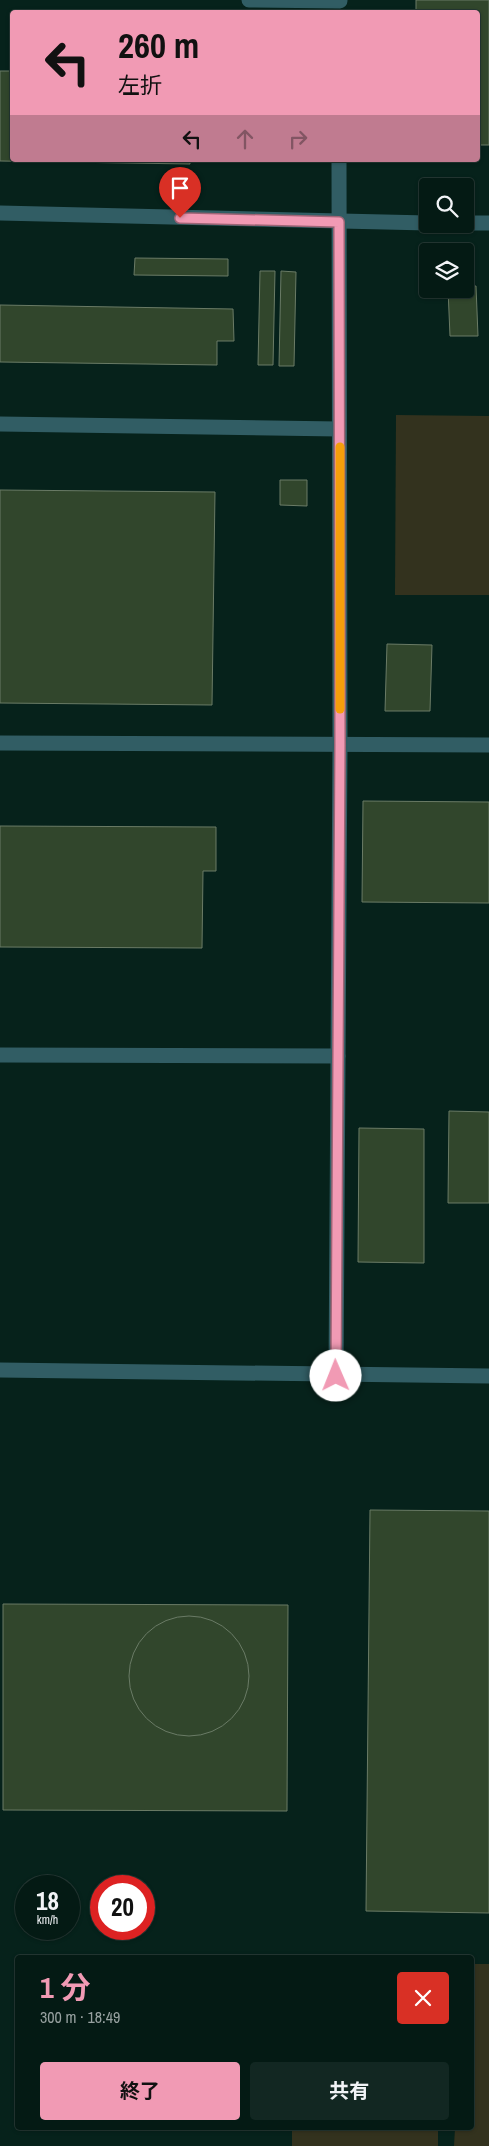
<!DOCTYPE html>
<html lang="ja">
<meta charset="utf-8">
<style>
:root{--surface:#041a14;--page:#122722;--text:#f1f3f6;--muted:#97a1a0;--line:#253834;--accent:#f19ab4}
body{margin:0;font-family:"Archivo Narrow","Noto Sans JP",sans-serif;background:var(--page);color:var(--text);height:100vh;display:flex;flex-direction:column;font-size:19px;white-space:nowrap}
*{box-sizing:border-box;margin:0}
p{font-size:16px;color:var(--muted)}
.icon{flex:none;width:28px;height:28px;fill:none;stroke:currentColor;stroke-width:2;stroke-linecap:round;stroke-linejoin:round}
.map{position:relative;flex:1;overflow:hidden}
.drawer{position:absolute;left:15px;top:1955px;width:459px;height:175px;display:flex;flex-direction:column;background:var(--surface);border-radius:5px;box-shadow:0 1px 4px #0004,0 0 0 1px var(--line)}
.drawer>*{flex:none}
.guide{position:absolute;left:10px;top:10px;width:470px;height:152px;border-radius:5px;box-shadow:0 1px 4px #0004,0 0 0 1px var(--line);background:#f19ab4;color:#111;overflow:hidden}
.tools{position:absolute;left:419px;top:178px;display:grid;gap:10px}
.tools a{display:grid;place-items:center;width:55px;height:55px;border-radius:5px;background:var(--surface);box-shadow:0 1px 4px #0004,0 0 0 1px var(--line);font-size:25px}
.speed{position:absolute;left:15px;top:1875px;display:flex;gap:10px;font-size:25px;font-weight:700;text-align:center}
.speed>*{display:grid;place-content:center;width:65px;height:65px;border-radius:50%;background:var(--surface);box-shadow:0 1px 4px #0004,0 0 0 1px var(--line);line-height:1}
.speed small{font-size:12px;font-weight:400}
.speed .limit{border:8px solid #d22;background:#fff;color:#111}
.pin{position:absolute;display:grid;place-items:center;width:42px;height:42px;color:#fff;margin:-51px -21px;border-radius:50% 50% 50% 0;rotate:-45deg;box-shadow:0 0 5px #0007}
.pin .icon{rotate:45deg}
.me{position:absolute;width:55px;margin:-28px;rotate:359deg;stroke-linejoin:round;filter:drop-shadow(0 0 4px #0008)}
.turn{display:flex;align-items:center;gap:18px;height:105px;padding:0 25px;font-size:22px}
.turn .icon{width:65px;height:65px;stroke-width:2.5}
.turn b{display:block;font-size:35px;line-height:42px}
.lanes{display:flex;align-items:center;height:48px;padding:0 25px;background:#0003;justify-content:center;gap:25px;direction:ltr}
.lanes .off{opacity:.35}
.round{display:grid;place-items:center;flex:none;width:52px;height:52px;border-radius:5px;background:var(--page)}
.headline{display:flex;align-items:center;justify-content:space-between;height:85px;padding:0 25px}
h1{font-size:30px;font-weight:700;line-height:38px;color:var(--accent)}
.action{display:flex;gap:10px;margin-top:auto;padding:10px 25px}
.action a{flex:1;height:58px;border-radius:5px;background:var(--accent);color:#111;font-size:20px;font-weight:700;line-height:58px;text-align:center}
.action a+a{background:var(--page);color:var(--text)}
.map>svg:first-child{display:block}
.green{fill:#33321e}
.building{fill:#31462c;stroke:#6a7b66}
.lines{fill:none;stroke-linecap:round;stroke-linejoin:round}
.minor{stroke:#315d64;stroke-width:15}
.route-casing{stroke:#9d6475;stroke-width:12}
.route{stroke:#f19ab4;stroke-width:9}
.slow{stroke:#f59e0b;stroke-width:9}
</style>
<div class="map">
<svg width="489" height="2146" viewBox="0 0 489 2146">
<rect width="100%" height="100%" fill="#06221b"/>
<g class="green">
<polygon points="396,415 489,416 489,595 395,595"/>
<polygon points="295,1954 441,1957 295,1958"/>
<polygon points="471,1964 489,1964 489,2146 454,2146 455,2128 471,2128"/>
<rect x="292" y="2128" width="146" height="18"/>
</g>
<g class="building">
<polygon points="416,0 489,0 489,145 478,145 478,12 416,12"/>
<polygon points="0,71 12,71 12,160 190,160 190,164 0,161"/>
<polygon points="135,258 228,259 228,276 134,275"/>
<polygon points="260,271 275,271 273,365 258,365"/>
<polygon points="281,271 296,272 294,366 279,366"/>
<polygon points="465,286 476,286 478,336 450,336 448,289 465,289"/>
<polygon points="0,305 233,309 234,341 217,341 217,365 0,362"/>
<polygon points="280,480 307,480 307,506 280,505"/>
<polygon points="0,490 215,492 212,705 0,703"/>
<polygon points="387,644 432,645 430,711 385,711"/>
<polygon points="363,801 489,802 489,903 362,902"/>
<polygon points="0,826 216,827 216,871 203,871 202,948 0,947"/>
<polygon points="449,1111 489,1112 489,1203 448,1203"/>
<polygon points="359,1128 424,1129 424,1263 358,1262"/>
<polygon points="370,1510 489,1511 489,1913 366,1911"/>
<polygon points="3,1604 288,1605 287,1811 3,1810"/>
<circle cx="189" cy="1676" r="60"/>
</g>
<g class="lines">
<g class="minor">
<polyline points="249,0 340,1"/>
<polyline points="0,213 428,223"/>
<polyline points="465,223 489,223"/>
<polyline points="0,424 339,429"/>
<polyline points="0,743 489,745"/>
<polyline points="0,1055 338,1056"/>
<polyline points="0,1370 489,1376"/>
<polyline points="336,1376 340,745 339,160"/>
</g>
</g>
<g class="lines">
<g class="route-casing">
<polyline id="route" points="180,218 339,222 340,745 336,1376"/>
</g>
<use href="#route" class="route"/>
<polyline class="slow" points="340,447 340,709"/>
</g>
</svg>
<div class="tools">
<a><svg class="icon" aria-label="search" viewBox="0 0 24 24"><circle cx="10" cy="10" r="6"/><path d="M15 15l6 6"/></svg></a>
<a><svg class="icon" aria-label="layers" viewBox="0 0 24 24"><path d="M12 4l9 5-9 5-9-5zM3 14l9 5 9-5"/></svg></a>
</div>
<div class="speed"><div>18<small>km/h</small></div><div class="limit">20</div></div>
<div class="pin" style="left:180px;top:218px;background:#d93025"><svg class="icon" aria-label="arrive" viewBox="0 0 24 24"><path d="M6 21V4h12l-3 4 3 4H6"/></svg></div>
<svg class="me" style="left:336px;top:1376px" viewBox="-20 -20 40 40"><circle r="19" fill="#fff"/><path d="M0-13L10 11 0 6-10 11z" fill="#f19ab4"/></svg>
<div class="guide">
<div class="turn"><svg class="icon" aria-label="left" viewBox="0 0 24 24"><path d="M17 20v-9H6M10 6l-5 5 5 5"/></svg><div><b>260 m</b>左折</div></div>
<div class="lanes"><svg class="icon" aria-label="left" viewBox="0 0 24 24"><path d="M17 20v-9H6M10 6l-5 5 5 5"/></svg><svg class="icon off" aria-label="ahead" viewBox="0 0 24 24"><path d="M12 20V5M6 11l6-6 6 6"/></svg><svg class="icon off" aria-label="right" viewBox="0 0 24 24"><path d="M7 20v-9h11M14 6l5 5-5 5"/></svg></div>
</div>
<section class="drawer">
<div class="headline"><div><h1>1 分</h1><p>300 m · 18:49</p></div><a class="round" style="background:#d93025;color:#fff"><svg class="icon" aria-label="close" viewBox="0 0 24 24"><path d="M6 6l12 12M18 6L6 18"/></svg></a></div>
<div class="action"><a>終了</a><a>共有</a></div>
</section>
</div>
